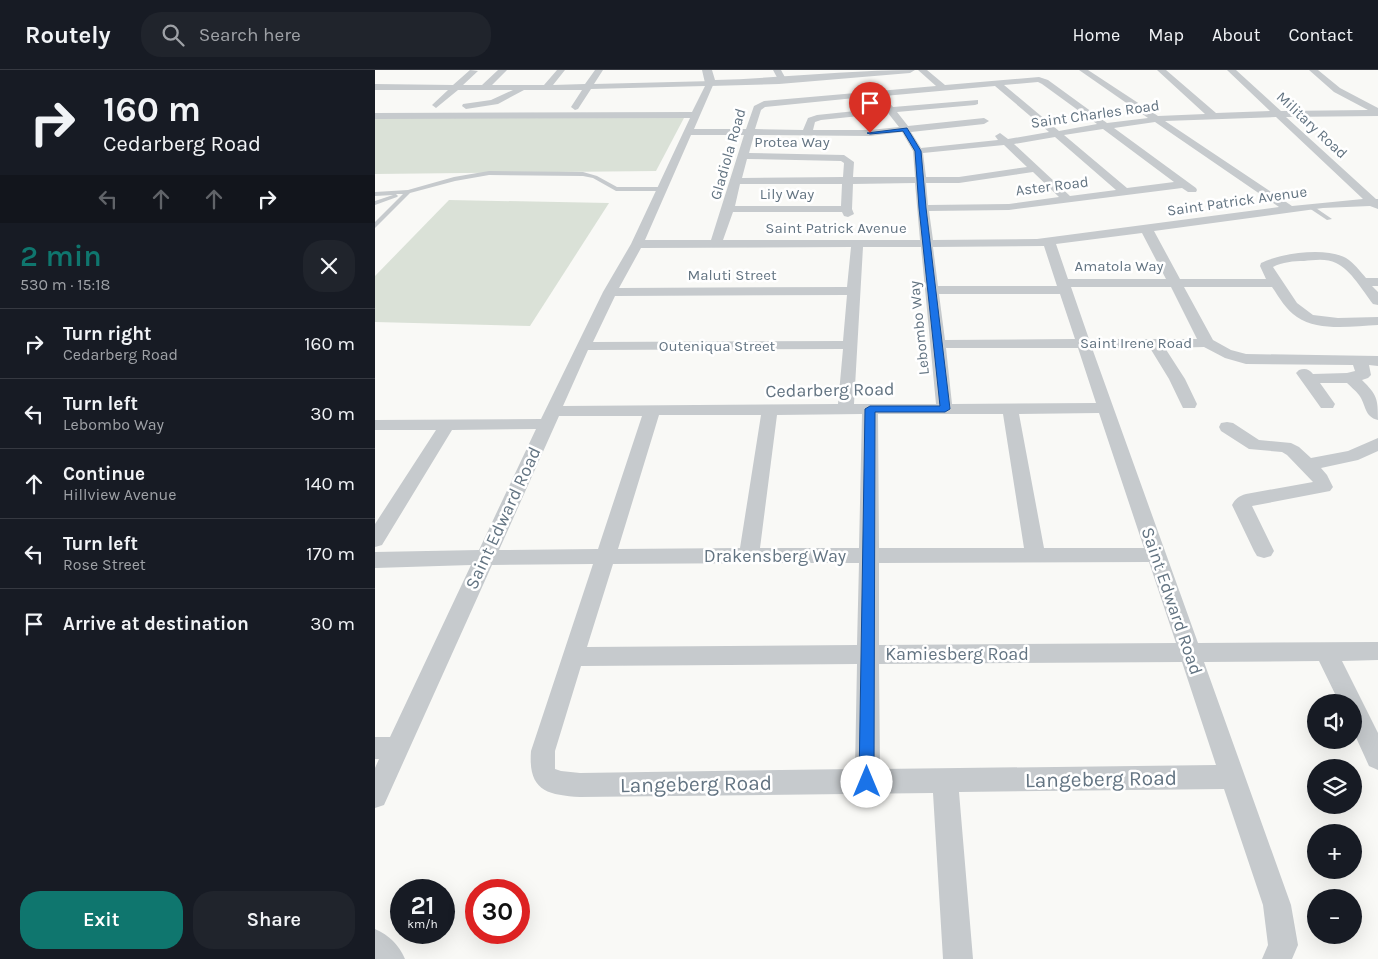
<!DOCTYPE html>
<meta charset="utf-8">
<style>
:root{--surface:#171b24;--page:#20242c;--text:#f1f3f6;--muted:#9ea1a6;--line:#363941;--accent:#0f766e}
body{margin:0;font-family:Karla,sans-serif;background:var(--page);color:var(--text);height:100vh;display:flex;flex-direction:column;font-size:19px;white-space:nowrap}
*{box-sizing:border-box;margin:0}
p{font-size:16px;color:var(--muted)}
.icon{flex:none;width:28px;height:28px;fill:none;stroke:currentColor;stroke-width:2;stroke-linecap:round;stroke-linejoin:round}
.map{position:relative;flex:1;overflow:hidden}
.sheet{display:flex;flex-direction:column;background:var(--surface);width:375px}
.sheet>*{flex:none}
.banner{background:#171b24;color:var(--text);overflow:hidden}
.fabs{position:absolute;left:932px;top:624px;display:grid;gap:10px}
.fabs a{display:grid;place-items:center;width:55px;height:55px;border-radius:50%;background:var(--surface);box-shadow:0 5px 20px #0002;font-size:25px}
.speed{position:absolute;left:15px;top:809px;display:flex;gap:10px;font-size:25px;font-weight:700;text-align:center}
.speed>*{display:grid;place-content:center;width:65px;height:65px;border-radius:50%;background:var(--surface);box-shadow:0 5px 20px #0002;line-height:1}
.speed small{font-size:12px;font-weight:400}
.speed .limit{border:8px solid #d22;background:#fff;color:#111}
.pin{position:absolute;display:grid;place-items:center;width:42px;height:42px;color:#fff;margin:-51px -21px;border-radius:50% 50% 50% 0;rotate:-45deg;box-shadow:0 0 5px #0007}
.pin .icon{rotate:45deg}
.me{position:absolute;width:55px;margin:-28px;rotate:0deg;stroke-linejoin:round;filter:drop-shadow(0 0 4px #0008)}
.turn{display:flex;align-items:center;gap:18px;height:105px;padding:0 20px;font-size:22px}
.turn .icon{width:65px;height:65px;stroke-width:2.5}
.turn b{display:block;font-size:35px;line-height:42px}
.lanes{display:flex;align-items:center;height:48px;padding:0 20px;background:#0003;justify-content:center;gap:25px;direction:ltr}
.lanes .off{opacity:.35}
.round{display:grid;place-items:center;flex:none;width:52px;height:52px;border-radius:20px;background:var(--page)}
.headline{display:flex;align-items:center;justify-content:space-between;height:85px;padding:0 20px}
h1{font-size:30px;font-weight:600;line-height:38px;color:var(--accent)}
.action{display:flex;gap:10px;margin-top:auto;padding:10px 20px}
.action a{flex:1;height:58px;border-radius:20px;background:var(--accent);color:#fff;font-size:20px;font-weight:600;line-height:58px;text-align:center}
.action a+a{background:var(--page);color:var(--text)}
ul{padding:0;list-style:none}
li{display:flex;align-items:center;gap:15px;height:70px;padding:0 20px;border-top:1px solid var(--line)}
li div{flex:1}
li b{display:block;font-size:19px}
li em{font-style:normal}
header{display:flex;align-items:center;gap:30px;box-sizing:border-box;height:70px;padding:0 25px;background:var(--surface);border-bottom:1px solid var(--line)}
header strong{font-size:24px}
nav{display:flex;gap:28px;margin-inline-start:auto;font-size:18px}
.search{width:350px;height:45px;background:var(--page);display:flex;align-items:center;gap:12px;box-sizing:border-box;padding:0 18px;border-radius:20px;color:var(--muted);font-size:19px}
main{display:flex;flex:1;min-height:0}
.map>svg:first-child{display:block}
.green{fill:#dae1d7}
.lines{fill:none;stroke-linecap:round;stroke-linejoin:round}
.service{fill:#c6cacd;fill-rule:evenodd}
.minor{fill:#c6cacd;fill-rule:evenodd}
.tertiary{fill:#c6cacd;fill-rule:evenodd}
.route{fill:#1a73e8;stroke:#114b97}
.labels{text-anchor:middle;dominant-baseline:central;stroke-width:5;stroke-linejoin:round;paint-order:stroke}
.far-street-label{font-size:15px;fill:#637482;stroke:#fff}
.street-label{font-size:18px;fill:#637482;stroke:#fff}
.near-street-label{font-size:21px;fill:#637482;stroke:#fff}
</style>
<header>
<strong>Routely</strong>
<div class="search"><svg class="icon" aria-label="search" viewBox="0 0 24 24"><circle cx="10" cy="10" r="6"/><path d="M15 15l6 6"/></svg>Search here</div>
<nav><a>Home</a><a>Map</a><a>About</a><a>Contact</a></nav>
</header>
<main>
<section class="sheet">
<div class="banner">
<div class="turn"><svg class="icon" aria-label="right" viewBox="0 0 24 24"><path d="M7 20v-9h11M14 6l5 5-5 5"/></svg><div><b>160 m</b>Cedarberg Road</div></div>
<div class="lanes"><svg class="icon off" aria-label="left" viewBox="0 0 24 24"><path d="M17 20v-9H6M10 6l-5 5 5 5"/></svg><svg class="icon off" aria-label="ahead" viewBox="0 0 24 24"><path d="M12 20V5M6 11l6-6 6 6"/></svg><svg class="icon off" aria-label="ahead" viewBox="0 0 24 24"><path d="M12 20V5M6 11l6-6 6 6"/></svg><svg class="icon" aria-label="right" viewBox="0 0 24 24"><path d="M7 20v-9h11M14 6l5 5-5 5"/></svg></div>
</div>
<div class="headline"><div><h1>2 min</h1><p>530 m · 15:18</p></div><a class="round"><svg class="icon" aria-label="close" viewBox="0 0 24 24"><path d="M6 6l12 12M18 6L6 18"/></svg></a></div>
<ul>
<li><svg class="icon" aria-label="right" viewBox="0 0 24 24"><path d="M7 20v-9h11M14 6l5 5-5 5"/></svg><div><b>Turn right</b><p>Cedarberg Road</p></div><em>160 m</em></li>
<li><svg class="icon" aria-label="left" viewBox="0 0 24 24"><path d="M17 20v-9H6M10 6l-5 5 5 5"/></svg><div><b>Turn left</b><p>Lebombo Way</p></div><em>30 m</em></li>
<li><svg class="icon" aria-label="ahead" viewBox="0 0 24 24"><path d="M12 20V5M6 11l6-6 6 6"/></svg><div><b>Continue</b><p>Hillview Avenue</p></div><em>140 m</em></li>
<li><svg class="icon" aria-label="left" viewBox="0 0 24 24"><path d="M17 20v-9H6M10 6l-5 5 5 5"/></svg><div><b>Turn left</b><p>Rose Street</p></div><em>170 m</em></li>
<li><svg class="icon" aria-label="arrive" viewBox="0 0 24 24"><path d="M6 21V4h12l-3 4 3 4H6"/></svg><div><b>Arrive at destination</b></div><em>30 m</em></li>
</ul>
<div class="action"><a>Exit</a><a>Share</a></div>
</section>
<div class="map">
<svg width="1003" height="889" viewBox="0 0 1003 889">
<rect width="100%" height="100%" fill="#f9f9f6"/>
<g class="green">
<polygon points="310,46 281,101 0,104 0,48"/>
<polygon points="74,130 234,133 155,256 0,252 0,206"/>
</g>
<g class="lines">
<g class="service">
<polygon points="114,101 208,102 222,106 242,117 288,117 291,119 288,121 241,121 218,108 208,106 114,105 80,111 35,123 0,158 0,152 28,124 21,124 23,126 22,127 0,135 0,131 18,125 0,126 0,122 33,120 79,107"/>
<polygon points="934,136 938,136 957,149 952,150 934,138"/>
</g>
<g class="minor">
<path d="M95,0L103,1L88,15H107L123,0H132L117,15H169L182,0H190L178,15L210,14L220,0H228L219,14L338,11L339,13L319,59H371L379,36L389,31L561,16L543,0H552L570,15L664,7L673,10L732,53L773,48L704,0H713L783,46L830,44L782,0H791L841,43L895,41L852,0H861L906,41L993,40L959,22L934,0H943L965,18L1003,38V46L911,47L1001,129H1003V139L995,136L948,138L779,161L805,209H891L885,196L886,193C906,183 951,177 971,188C979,193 985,201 991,208H1003V216H997L1003,222V235L998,234C988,221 976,200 961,193C952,188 938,190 929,191C919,191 907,192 898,197L922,233L938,245L963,248L1003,247V255C978,256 944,262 922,247C911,240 904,227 897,217H809L838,270L856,280L871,284L1003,286V296L994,295L996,305L993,308L987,310C1002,325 1003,328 1003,350C989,347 991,334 984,325C980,320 976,317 972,313H945L960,334L958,338H946L921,303L924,300C930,298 934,299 938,304L972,303L980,301L978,295L871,294L850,288L829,277L790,278L810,309L822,334L820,338H808L806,334L794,309L775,278H717L823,573L1003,572V590L967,591L1003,663V700L994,696L979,663V632H964L944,591L829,592L916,835L923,875L917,889H887L893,875L888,835L849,719L584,722L598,889H568L558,723L205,727C171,725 153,720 156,681L218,494L117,495L9,735L0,738V698L4,689H0V667H15L96,495L0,498V482L104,480L161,359L77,360L7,475L0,477V454L61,360H0V350L166,349L228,222L256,174L315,48L0,49V43L317,42L330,16L216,19L203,39L200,40L196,37L207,20H149L123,34L91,39L87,36L88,34L116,30L138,20H83L61,38L57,35L73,20H0V14L78,15ZM663,12L667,14L722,54L684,61L629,15ZM620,16L674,62L633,69L625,63L620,66L623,70L546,78L536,62L609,54L614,51L609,48L533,56L522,42L600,35L603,34V30L518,37L509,26ZM500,26L509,38L442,45L433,48L428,60L380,59L386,40L390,37ZM513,43L524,57L495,60H438L440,52L446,50ZM901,47L988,129L917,136L790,51ZM780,52L904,137L662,169L558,170L554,141L634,140L807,118L813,122H821L822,120L821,118L739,58ZM728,59L799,112L752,118L689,65ZM527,62L538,81L540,107H478L479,92L469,85L374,83L379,65L495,66ZM316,65H369L336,170H270ZM680,67L741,120L695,126L639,74ZM629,75L652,97L584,107H551L548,83ZM372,89L466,91L469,93L468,107L367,108ZM658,102L684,127L634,134L553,135L551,113H584ZM540,113L545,170H348L358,142H467L469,146L473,147L479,144L477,139L478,114ZM365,114H467L466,136H360ZM767,163L791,209H693L681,174ZM669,176L682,216H563L558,177ZM476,177L472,217L244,218L266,178ZM488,177H546L561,334H479ZM696,217H796L822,269H714ZM564,224H685L700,269L570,270ZM472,225L468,271L218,272L240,226ZM571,278H703L721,333L577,334ZM468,279L463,334L188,336L213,280ZM724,343L769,478H669L644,344ZM487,344L484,478H385L402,345ZM503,344H628L649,478H504ZM284,345H386L365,478L243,479ZM184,346H267L223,479L124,480ZM774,492L801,573L504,575V493ZM390,493H484L482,575L212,577L238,494ZM807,592L841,695L505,699L504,594ZM482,594L480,699L205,703L186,701L180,699V681L206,596Z"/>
<polygon points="398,0 406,0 412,11 411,13 405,13"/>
<path d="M852,352L858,353L884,370L916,373L924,377L936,388L973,381L1003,368V381L983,390L946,398L952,405L958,417L955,421L877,436L899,481L896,486L889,488L882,486L879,481L857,435C860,429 864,426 871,424L938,412L912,385L907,382L874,379L846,361L844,357L846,353Z"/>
<path d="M0,859C14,865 24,875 30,889H0Z"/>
</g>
<path class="tertiary" d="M327,0H337L340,10C406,8 473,0 540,0L535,3L404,14L335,16L330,13Z"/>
</g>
<polygon class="route" points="532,58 546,81 551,138 575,339 570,342 500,342 499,712 497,717 492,719 486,717 484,712 490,339 495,336 565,336 544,138 540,81 528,61 495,64 492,63"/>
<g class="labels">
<g class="far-street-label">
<text transform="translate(720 44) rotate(-8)">Saint Charles Road</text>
<text transform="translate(937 55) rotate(43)">Military Road</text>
<text x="417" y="72">Protea Way</text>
<text transform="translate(353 84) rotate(-74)">Gladiola Road</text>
<text transform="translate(677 116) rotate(-7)">Aster Road</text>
<text x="412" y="124">Lily Way</text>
<text transform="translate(862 131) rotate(-8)">Saint Patrick Avenue</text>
<text x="461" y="158">Saint Patrick Avenue</text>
<text x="744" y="196">Amatola Way</text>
<text x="357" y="205">Maluti Street</text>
<text transform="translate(544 258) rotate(-96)">Lebombo Way</text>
<text x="761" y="273">Saint Irene Road</text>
<text x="342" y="276">Outeniqua Street</text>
</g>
<g class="street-label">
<text transform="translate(455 320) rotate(-1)">Cedarberg Road</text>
<text transform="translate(128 448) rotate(-65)">Saint Edward Road</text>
<text x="400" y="486">Drakensberg Way</text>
<text transform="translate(797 531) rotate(71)">Saint Edward Road</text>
<text x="582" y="584">Kamiesberg Road</text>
</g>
<g class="near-street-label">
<text transform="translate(726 709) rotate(-1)">Langeberg Road</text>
<text transform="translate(321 714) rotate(-1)">Langeberg Road</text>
</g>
</g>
</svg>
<div class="fabs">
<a><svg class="icon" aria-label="sound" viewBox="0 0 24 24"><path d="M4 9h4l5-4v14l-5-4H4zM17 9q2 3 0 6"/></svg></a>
<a><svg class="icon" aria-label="layers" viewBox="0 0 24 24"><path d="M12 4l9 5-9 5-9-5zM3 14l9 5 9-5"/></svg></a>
<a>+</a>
<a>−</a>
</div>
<div class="speed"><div>21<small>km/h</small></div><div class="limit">30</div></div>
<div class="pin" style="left:495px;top:63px;background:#d93025"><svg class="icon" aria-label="arrive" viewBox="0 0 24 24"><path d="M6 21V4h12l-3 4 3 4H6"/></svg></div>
<svg class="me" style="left:492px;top:712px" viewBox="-20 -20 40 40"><circle r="19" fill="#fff"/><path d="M0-13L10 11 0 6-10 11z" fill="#1a73e8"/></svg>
</div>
</main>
